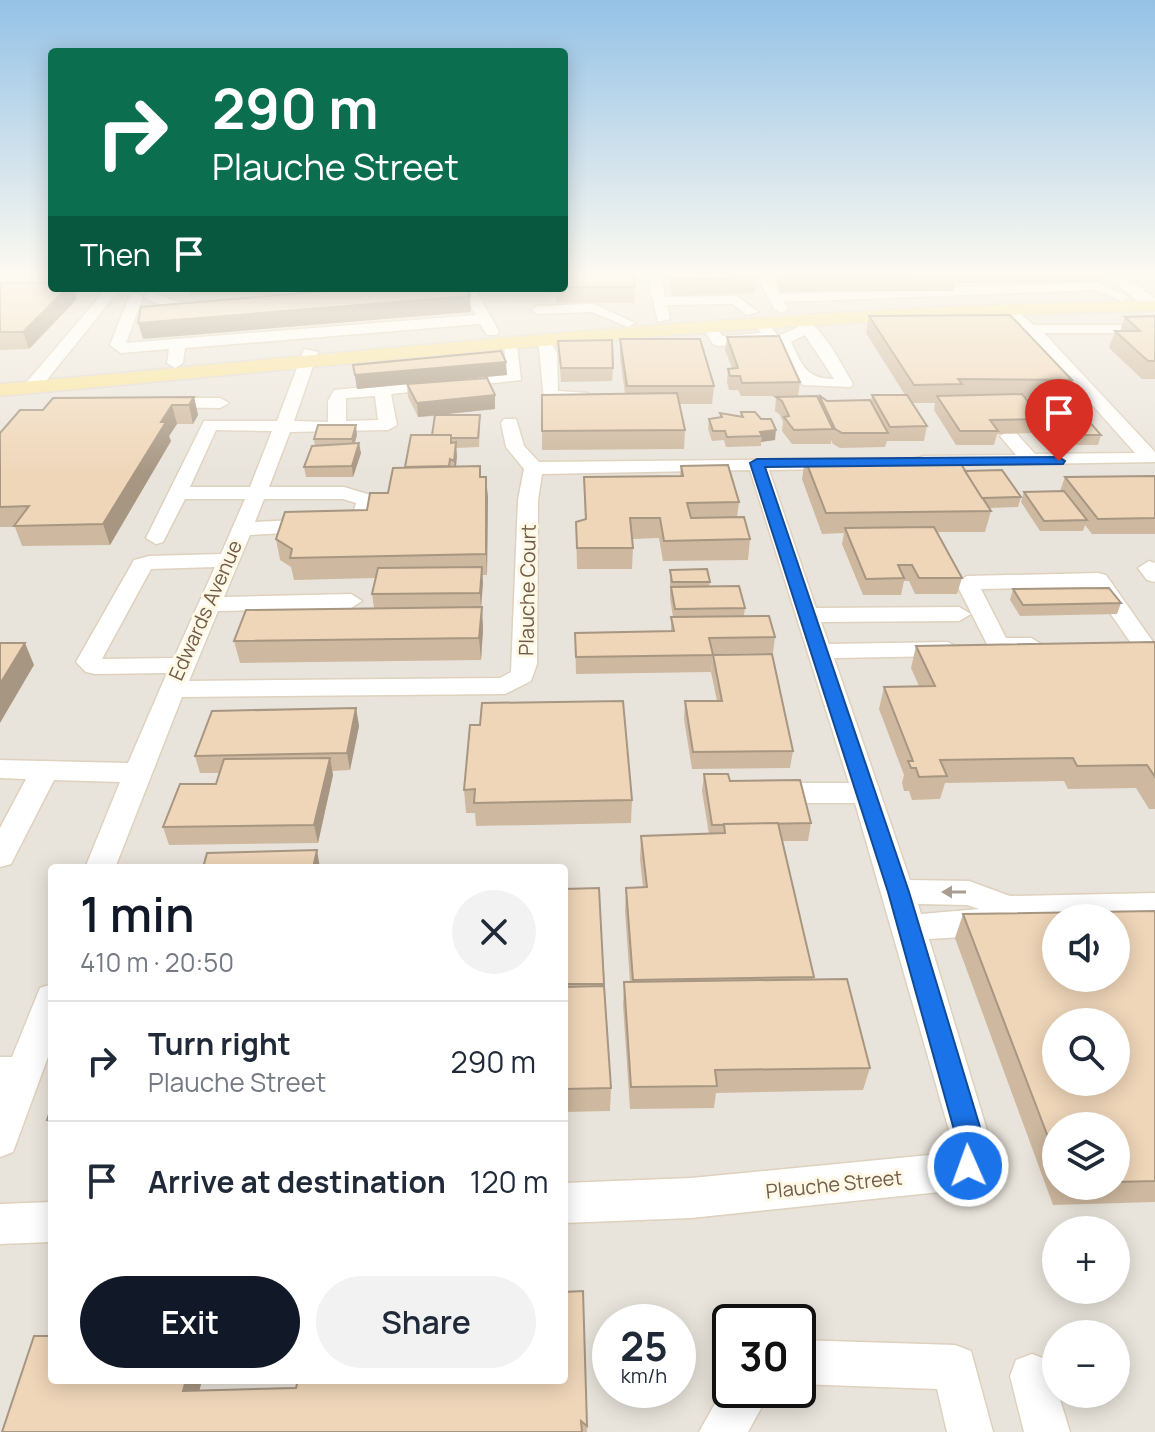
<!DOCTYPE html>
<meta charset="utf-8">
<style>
:root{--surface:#fff;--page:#f2f2f3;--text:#1f2937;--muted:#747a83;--line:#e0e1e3;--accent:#111827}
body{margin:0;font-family:Manrope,sans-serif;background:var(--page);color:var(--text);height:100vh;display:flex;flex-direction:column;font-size:30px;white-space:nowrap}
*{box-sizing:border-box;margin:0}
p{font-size:26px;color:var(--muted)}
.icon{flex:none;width:44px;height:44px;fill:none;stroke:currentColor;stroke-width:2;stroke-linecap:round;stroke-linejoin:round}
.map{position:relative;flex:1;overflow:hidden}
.drawer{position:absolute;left:48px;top:864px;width:520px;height:520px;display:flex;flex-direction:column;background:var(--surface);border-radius:8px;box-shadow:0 4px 20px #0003}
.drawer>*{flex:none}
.top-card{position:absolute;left:48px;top:48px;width:520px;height:244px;border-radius:8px;box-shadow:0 4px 20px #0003;background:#0b6e4f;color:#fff;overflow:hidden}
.buttons{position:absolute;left:1042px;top:904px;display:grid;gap:16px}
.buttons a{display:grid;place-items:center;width:88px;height:88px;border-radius:50%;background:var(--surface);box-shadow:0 4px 20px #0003;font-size:40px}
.speed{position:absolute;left:592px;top:1304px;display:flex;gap:16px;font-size:40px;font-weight:700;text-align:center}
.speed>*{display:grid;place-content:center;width:104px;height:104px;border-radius:50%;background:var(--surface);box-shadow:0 4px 20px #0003;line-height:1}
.speed small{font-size:20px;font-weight:400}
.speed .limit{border:4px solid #111;border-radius:12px;background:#fff;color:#111}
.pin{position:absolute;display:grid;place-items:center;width:68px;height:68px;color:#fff;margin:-82px -34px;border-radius:50% 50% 50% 0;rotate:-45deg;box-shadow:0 0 8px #0007}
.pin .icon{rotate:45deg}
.me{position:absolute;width:88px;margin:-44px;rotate:358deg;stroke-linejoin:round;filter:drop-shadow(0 0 6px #0008)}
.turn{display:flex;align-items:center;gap:28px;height:168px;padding:0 32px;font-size:36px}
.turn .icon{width:104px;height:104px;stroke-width:2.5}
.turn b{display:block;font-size:56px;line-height:68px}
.then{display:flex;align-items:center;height:76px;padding:0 32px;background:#0003;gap:16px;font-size:30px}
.round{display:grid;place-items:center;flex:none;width:84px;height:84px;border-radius:42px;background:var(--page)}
.summary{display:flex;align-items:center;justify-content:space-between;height:136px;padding:0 32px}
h1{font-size:48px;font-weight:600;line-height:60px;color:var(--accent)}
.primary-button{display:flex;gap:16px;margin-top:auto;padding:16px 32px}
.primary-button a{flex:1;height:92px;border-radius:48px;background:var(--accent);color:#fff;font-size:32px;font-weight:600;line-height:92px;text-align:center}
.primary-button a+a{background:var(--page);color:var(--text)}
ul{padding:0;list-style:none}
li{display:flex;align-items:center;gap:24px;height:120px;padding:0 32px;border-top:2px solid var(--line)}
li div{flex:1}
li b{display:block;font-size:30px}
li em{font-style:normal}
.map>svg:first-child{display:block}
.industrial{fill:#e9e4db;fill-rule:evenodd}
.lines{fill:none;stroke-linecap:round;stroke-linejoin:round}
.minor-casing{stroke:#ded1bd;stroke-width:3}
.major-casing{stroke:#ddd8d3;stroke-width:3}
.minor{fill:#fff;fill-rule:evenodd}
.major{fill:#f7e29a;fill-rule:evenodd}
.wall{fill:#ceb89f;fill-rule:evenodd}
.shaded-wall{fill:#a79682}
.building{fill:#efd6b9;stroke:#a79682;stroke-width:2;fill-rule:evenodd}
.oneway{fill:#a99d92}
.route{fill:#1a73e8;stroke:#114b97;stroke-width:2}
.labels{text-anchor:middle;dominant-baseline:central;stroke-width:6;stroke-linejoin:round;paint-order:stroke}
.street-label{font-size:20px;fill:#705c49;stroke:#fef8e5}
</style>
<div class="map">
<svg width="1155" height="1432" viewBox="0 0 1155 1432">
<rect width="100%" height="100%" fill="#fbf4e0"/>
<path class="industrial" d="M0,272H52V288H564V272H1155V1432H0ZM52,868H564V1380H52ZM1056,918H1116V978H1056ZM1056,1022H1116V1082H1056ZM1056,1126H1116V1186H1056ZM1056,1230H1116V1290H1056ZM610,1322H678V1390H610ZM730,1322H798V1390H730ZM1056,1334H1116V1394H1056Z"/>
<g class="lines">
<g class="minor-casing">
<g id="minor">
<polygon points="646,272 660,272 665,297 737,296 758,312 746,315 733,304 667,305 670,319 658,322"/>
<polygon points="755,272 769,272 780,294 1097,282 1129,297 1122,301 1095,290 784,302 788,309 781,313 774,309"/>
<polygon points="1108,272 1119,272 1155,298 1155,307 1136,300 1108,277"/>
<polygon points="107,288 121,288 37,392 25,392 25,384"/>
<polygon points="304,288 318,288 312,299 307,300 300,296"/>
<polygon points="461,288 475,288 499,332 497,335 487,335 480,324 185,348 183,363 175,368 167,363 169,349 121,353 110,345 129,297 136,293 143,297 126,343 476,315"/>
<path d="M151,292L178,302L206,301L213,305C194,318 166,307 146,299L144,296Z"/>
<polygon points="594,304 635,323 628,327 592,312 538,314 531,310 538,306"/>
<polygon points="1007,304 1034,325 1155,325 1155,333 1044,333 1155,452 1155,462 917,466 917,458 924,456 1016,455 1000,436 1009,431 1015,432 1035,454 1135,453 1039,345 1002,311 1002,305"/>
<path d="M792,316C816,312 842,366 853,384L851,387L803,385L790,372L775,341L718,346L713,344L702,327L714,324L722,336L761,333L754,323L761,319L766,320L778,336L798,327L790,319ZM805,335L834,379C806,379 802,365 791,342Z"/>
<polygon points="538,339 548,339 557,352 558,391 588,393 588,401 544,400"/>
<path d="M504,342L517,345L521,380L391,394L397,425L388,430L290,432L269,487H344L374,496L377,500L372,520L357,529L250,535L224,597L351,594L362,601L351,608L218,611L189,681L500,678L511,672L518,500L524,469L506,447L501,423L504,419H516L524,446L539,462L844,459V467L837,469L769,470L816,608L959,607L971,614L959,621L821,622L829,644L948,642L960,649L948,656L834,658L910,880L969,881L1010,896L1155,893V917L1014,920L981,936L929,939L989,1137C987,1168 990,1177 959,1190L691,1218L564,1223V1183L691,1178L950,1153L951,1137L855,803H769L759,800L755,793L759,786L769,783H849L750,470L542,474L538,500L537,664L531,681L505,694L182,697L115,868H85L120,782L54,780L11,864L0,867V828L26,779L0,778V760L128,763L167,673L95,674L86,672L76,662L134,560L149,556L221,554L245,499H185L163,542L156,544L146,538L204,421H277L304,349L318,352L294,421L328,422V401L334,390L506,373ZM375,396L378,420L346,421V398ZM216,430L272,431L250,487H190ZM264,499H343L356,503L352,517L255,522ZM215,567L174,658L102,659L151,569ZM918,904L967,905L979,909L921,914Z"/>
<polygon points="160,398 220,398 229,403 220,408 154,407 151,403"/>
<polygon points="1149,561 1155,563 1155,582 1147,580 1138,568"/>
<polygon points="1098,573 1106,575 1151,639 1155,644 1151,649 1135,649 1092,587 981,589 1006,638 1031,638 1043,645 1031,652 990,650 956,583 967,576"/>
<polygon points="52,984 52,1046 13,1152 0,1157 0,1057 12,1057 40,988"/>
<polygon points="52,1202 52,1242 0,1244 0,1204"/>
<polygon points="798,1340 955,1345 971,1351 993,1432 947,1432 937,1389 798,1384"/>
<polygon points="1032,1354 1048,1360 1070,1432 1024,1432 1010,1376 1016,1360"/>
<polygon points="730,1377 730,1390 771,1390 748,1432 699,1432"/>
</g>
</g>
<g class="major-casing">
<path id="major" d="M1155,301V311C769,317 384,362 0,396V384C384,350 769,306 1155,301Z"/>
</g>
<use href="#minor" class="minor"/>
<use href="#major" class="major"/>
</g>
<g class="wall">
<polygon points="0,272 52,272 52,276 0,277"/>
<polygon points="564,272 635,287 634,303 556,303 556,288 564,288"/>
<polygon points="667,272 755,272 757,277 755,293 672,296"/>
<polygon points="771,272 1102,272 1099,282 955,283 953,291 781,292"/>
<polygon points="0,283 77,299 29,349 0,350"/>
<polygon points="188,288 282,288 278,295 190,295"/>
<polygon points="869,316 1072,380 1066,399 1025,398 1035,410 1101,435 1098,445 1052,445 1040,429 1038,433 997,434 994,445 956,445 934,410 935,403 912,403 927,426 924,441 887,441 885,447 840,448 833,444 831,440 831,444 792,444 782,431 783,422 780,415 775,411 776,397 819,399 819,395 827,401 871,401 872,395 905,395 866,333"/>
<polygon points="1155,316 1155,379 1142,379 1109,348 1115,331 1120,331 1125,317"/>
<polygon points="727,337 800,382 798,396 741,396 738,390 729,390 727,382 728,369 732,368 725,350"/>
<polygon points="620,339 714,386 712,404 679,404 685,430 684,449 542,450 542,395 625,394 620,357"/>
<polygon points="558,341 613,368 612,381 561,382"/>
<polygon points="353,365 507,375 438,381 495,395 495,409 437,415 480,424 479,447 456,448 456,466 481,477 488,497 487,575 482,575 481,607 483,629 481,660 240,663 234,641 374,608 372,594 376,578 294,580 291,567 280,560 276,539 367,510 388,493 405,467 432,435 435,416 418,417 408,397 407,384 357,389"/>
<polygon points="194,397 198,415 193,424 177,424 169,436 171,441 110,545 22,546 15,527 0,527 0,433"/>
<polygon points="741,412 775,440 761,442 761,446 726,447 724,440 712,441 708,429 709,419 720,418 720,413 740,416"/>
<polygon points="357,435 355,443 361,453 353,477 306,477 304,467 315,446 314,439"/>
<polygon points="805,459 862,462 965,471 1021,497 1018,507 988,508 991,511 985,532 937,532 962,578 957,594 915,594 909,581 904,581 901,595 863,595 842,544 844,533 822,534 802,479"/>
<polygon points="681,466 739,502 737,517 750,539 748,560 663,561 659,538 632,539 633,548 632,569 577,569 576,522 585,519 584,477 680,476"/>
<polygon points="1155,476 1155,534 1092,534 1085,525 1083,531 1040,531 1021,502 1024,492 1060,491 1065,477"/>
<polygon points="670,570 710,582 709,586 745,608 744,616 775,637 773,653 713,654 711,672 576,674 575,633 671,631 671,617 673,617 670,598"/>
<polygon points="1013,589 1121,603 1117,614 1020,616 1010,600"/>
<polygon points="1155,642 1155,809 1149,809 1136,788 1068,789 1064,781 945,783 940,799 912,800 909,791 904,791 902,783 904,775 879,709 884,687 919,686 911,668 916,646"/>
<polygon points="713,655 793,751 790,768 692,769 684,719 685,701 717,701 711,672"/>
<polygon points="356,708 359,726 350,770 332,771 333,775 318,843 169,845 163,827 216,784 219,773 200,773 195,756"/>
<polygon points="470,725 632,800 631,823 476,826 475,813 466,813 464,790"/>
<polygon points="704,774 730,781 811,823 808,841 783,841 814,977 813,979 870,1068 863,1090 716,1093 714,1108 630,1109 623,1005 624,982 630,982 625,911 626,888 643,888 640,859 641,836 709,834 702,791"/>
<polygon points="599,888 611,1088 610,1111 564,1112 564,889"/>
<path d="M1155,911V1202L1053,1205L955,938L963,914ZM1056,1126H1116V1186H1056Z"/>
<polygon points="583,1291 587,1432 2,1432 202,1380 199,1390 564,1380"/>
</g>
<g class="shaded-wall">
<polygon points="67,288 74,288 77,299 29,349 23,332"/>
<polygon points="470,296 471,312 143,339 138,323"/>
<polygon points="506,362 507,375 357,389 355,375"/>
<polygon points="495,395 495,409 418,417 417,403"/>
<polygon points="194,397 198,415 193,424 189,405"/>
<polygon points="172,405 177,424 169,436 171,441 110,545 103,524"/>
<polygon points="356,425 357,435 353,448 352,439"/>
<polygon points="776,430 775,440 761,442 762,436 760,432"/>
<polygon points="456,442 457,457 455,476 454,461"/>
<polygon points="359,443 361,453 353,477 352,466"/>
<polygon points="486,477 488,497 487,575 486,554"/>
<polygon points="482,567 483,583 481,609 480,593"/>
<polygon points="482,607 483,629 481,660 479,638"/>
<polygon points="25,643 34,665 0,723 0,684"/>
<polygon points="356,708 359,726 350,770 347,753"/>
<polygon points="330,758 333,775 318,843 314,825"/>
<polygon points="317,850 320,868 313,868"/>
<polygon points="186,1380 202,1380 195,1409 183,1391"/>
</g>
<g class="building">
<polygon points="564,272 632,272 635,287 564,287"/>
<polygon points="671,272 755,272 757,277 673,280"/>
<polygon points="781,272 954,272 956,275 783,276"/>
<polygon points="0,283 52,283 52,288 67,288 23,332 0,332"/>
<polygon points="361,288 467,288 470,296 138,323 141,307"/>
<polygon points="1010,315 1072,380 958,379 962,384 914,385 869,316"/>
<polygon points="1155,316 1155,361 1148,361 1115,331 1140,331 1125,317"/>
<polygon points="779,336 800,382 742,383 740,376 730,376 728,369 738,368 727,337"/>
<polygon points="620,339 700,339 714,386 627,386"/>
<polygon points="612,340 613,368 561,368 558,341"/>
<polygon points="501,351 506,362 355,375 353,365"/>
<polygon points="487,378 495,395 417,403 407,384"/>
<polygon points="677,393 685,430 542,431 542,395"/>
<polygon points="1022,394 1042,419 990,420 998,431 960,431 937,396"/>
<polygon points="819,395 827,401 870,400 888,433 842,433 835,429"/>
<polygon points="872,395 907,395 927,426 890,427"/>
<polygon points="817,396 833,429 794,430 784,417 789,416 782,401 776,397"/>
<polygon points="194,397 189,405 172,405 161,422 166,422 103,524 14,526 29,506 0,507 0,433 20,410 43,410 53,398"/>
<polygon points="1035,410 1079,410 1101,435 1055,435"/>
<polygon points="741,412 755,412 761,419 771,419 776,430 760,432 762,436 727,437 725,431 713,431 709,419 722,417 720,413 743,417"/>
<polygon points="435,415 480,415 478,438 451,438 451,435 432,435"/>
<polygon points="318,425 356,425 352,439 314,439"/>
<polygon points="411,435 451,435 451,443 456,442 454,461 450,459 449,466 405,467"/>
<polygon points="359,443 352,466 304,467 312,446"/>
<polygon points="805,459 861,459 862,462 959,461 991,511 826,513"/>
<polygon points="728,465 739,502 687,503 691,518 744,517 750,539 664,541 660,518 630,518 633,548 577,548 576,522 586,519 584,477 683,476 681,466"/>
<polygon points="480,466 480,477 486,477 486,554 290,558 292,549 276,539 285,512 367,510 370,493 388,493 393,468"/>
<polygon points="1002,470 1021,497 982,498 965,471"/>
<polygon points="1155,476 1155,518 1098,519 1065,477"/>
<polygon points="1064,491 1087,520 1044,521 1024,492"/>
<polygon points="934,527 962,578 919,578 912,565 898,565 904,578 866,579 845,528"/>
<polygon points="482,567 480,593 372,594 378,568"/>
<polygon points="707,569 710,582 672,582 670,570"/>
<polygon points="739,586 745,608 675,609 671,587"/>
<polygon points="1109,588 1121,603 1023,605 1013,589"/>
<polygon points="482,607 479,638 234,641 246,610"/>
<polygon points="769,616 775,637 709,638 713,655 576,657 575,633 674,631 671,617"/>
<polygon points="1155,642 1155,777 1147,765 1077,766 1073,758 940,760 947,776 919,777 916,768 911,768 908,761 913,761 884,687 935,686 916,646"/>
<polygon points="0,643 25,643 0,684"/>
<polygon points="772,654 793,751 693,752 685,701 722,701 713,655"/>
<polygon points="623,701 632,800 474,803 475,789 464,790 470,725 480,725 482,703"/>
<polygon points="356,708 347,753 195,756 212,711"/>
<polygon points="330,758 314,825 163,827 180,784 216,784 224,759"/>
<polygon points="704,774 728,774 730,781 800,780 811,823 712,825"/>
<polygon points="778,823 814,977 633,980 626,888 647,887 641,836 725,833 724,824"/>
<polygon points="317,850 313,868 203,868 207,853"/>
<polygon points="599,888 604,984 564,984 564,889"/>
<path d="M1155,911V1181L1116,1182V1126H1056V1158L963,914ZM1056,918H1116V978H1056ZM1056,1022H1116V1082H1056Z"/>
<polygon points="847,979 870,1068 715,1070 717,1086 631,1087 624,982"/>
<polygon points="604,986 611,1088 564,1089 564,987"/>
<polygon points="52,1106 52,1120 47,1120"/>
<polygon points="583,1291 587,1426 581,1421 582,1432 2,1432 34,1336 52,1336 52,1380 186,1380 183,1391 296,1388 298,1380 564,1380 564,1292"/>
</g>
<defs><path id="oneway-solid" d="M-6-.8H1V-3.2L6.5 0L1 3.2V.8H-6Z" transform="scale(2)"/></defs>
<use class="oneway" href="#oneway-solid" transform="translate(954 892) rotate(-180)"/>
<linearGradient id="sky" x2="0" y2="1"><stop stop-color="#94c2e6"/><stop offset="0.58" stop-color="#fdfaf1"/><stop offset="1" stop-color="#fdfaf1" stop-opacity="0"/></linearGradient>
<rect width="1155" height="473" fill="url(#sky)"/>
<polygon class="route" points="1059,457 1065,461 1063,464 765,467 909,892 983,1137 978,1175 968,1179 959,1175 955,1166 956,1137 888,892 750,463 757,459"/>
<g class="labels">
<g class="street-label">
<text transform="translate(527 590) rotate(-89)">Plauche Court</text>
<text transform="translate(205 610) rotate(-66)">Edwards Avenue</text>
<text transform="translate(834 1184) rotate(-6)">Plauche Street</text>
</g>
</g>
</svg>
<div class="buttons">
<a><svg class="icon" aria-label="sound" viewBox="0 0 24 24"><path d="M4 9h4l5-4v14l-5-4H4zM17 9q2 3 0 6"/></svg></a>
<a><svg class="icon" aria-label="search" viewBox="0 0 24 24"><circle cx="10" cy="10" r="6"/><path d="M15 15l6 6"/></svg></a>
<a><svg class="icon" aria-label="layers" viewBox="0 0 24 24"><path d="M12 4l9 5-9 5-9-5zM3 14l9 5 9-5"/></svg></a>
<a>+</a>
<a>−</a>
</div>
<div class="speed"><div>25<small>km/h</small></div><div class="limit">30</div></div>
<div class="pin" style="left:1059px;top:461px;background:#d93025"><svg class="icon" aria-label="arrive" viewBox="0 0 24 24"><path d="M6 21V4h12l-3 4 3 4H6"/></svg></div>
<svg class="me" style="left:968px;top:1166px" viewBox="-20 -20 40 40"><circle r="17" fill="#1a73e8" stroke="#fff" stroke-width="3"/><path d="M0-11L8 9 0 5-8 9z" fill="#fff"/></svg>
<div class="top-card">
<div class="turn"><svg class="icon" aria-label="right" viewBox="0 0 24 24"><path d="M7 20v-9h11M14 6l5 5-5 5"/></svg><div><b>290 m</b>Plauche Street</div></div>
<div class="then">Then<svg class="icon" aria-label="arrive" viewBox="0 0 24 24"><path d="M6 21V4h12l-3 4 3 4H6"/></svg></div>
</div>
<section class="drawer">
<div class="summary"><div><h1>1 min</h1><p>410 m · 20:50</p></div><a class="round"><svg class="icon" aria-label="close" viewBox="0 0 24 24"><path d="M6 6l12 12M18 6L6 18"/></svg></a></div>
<ul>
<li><svg class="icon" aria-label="right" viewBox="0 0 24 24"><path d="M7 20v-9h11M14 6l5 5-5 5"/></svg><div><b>Turn right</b><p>Plauche Street</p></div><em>290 m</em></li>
<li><svg class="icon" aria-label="arrive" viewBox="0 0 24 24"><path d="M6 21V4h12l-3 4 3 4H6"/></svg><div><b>Arrive at destination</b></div><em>120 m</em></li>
</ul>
<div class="primary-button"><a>Exit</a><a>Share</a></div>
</section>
</div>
